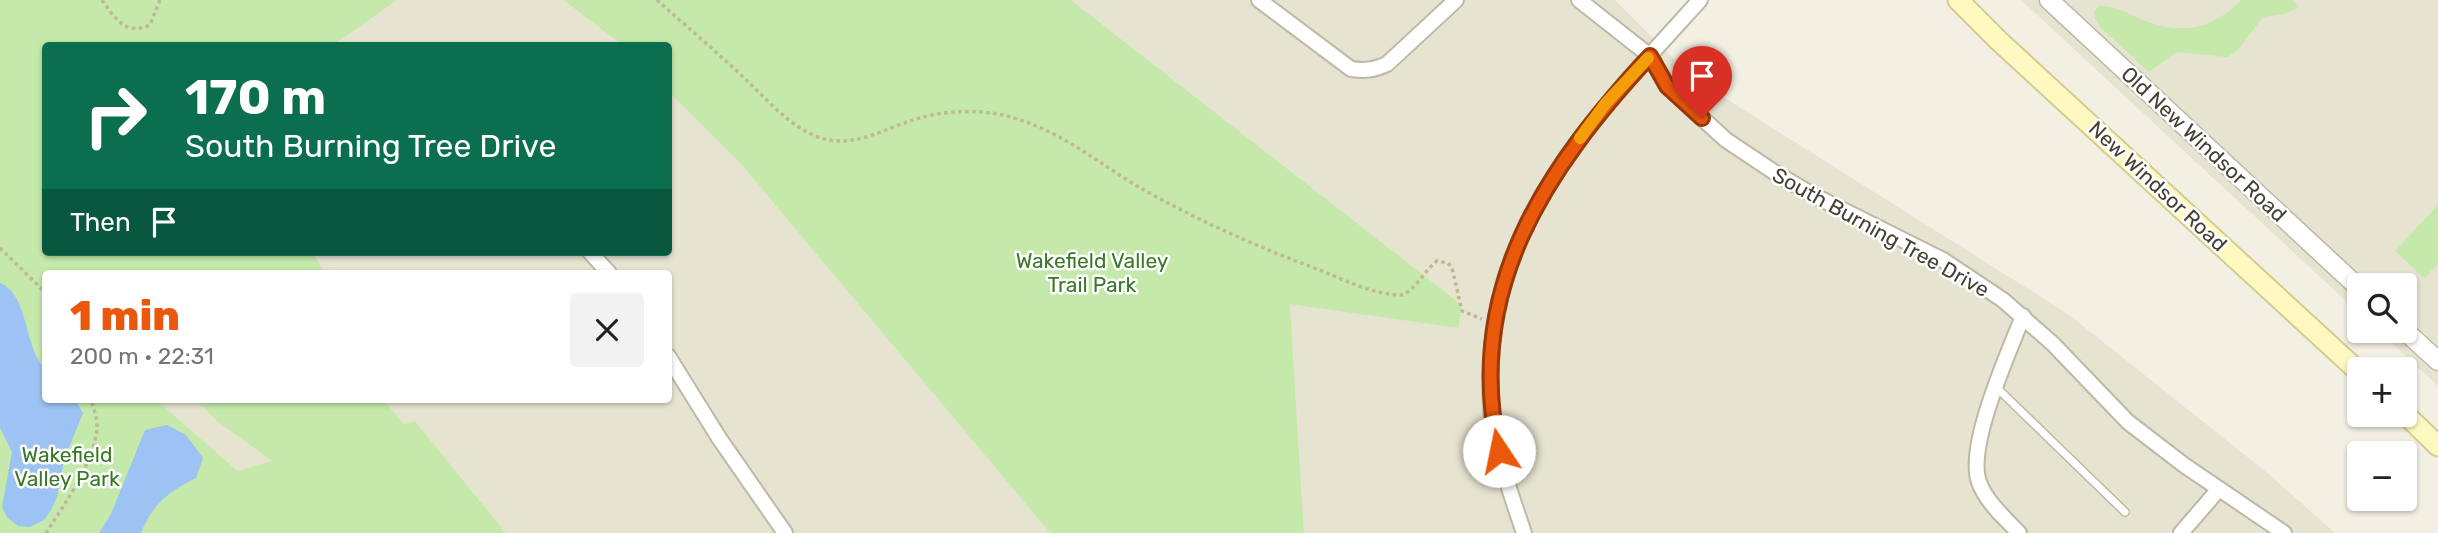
<!DOCTYPE html>
<meta charset="utf-8">
<style>
:root{--surface:#fff;--page:#f2f2f2;--text:#202124;--muted:#757577;--accent:#ea580c}
body{margin:0;font-family:Rubik,sans-serif;background:var(--page);color:var(--text);height:100vh;display:flex;flex-direction:column;font-size:26px;white-space:nowrap}
*{box-sizing:border-box;margin:0}
p{font-size:23px;color:var(--muted)}
.icon{flex:none;width:38px;height:38px;fill:none;stroke:currentColor;stroke-width:2;stroke-linecap:round;stroke-linejoin:round}
.map{position:relative;flex:1;overflow:hidden}
.panel{position:absolute;left:42px;top:270px;width:630px;height:133px;display:flex;flex-direction:column;background:var(--surface);border-radius:7px;box-shadow:0 2px 5px #0004}
.panel>*{flex:none}
.top-card{position:absolute;left:42px;top:42px;width:630px;height:214px;border-radius:7px;box-shadow:0 2px 5px #0004;background:#0b6e4f;color:#fff;overflow:hidden}
.controls{position:absolute;left:2347px;top:273px;display:grid;gap:14px}
.controls a{display:grid;place-items:center;width:70px;height:70px;border-radius:7px;background:var(--surface);box-shadow:0 2px 5px #0004;font-size:35px}
.pin{position:absolute;display:grid;place-items:center;width:60px;height:60px;color:#fff;margin:-72px -30px;border-radius:50% 50% 50% 0;rotate:-45deg;box-shadow:0 0 7px #0007}
.pin .icon{rotate:45deg}
.me{position:absolute;width:77px;margin:-38px;rotate:349deg;stroke-linejoin:round;filter:drop-shadow(0 0 5px #0008)}
.turn{display:flex;align-items:center;gap:24px;height:147px;padding:0 28px;font-size:32px}
.turn .icon{width:91px;height:91px;stroke-width:2.5}
.turn b{display:block;font-size:49px;line-height:60px}
.then{display:flex;align-items:center;height:66px;padding:0 28px;background:#0003;gap:14px;font-size:26px}
.round{display:grid;place-items:center;flex:none;width:74px;height:74px;border-radius:7px;background:var(--page)}
.head{display:flex;align-items:center;justify-content:space-between;height:119px;padding:0 28px}
h1{font-size:42px;font-weight:800;line-height:52px;color:var(--accent)}
.map>svg:first-child{display:block}
.residential{fill:#e7e3d1}
.green{fill:#c4e9aa}
.water{fill:#9cc3f3}
.lines{fill:none;stroke-linecap:round;stroke-linejoin:round}
.service-casing{stroke:#beb9a6;stroke-width:10}
.minor-casing{stroke:#beb9a6;stroke-width:18}
.tertiary-casing{stroke:#beb9a6;stroke-width:21}
.secondary-casing{stroke:#d5cc91;stroke-width:23}
.path{stroke:#c0b796;stroke-width:3.5;stroke-dasharray:3.5 3.5;stroke-linecap:butt}
.service{stroke:#fff;stroke-width:7}
.minor{stroke:#fff;stroke-width:14}
.tertiary{stroke:#fff;stroke-width:18}
.secondary{stroke:#fff9c1;stroke-width:19}
.route-casing{stroke:#983908;stroke-width:18}
.route{stroke:#ea580c;stroke-width:12}
.slow{stroke:#f59e0b;stroke-width:12}
.labels{text-anchor:middle;dominant-baseline:central;stroke-width:5;stroke-linejoin:round;paint-order:stroke}
.street-label{font-size:21px;fill:#454033;stroke:#fff}
.park-label{font-size:21px;fill:#397825;stroke:#fff}
</style>
<div class="map">
<svg width="2438" height="533" viewBox="0 0 2438 533">
<rect width="100%" height="100%" fill="#f2f0e3"/>
<g class="residential">
<polygon points="337,0 563,0 622,45 318,46"/>
<polygon points="1071,0 1615,0 1693,78 2068,314 2265,471 2335,533 1304,533 1290,303 1457,328 1462,305"/>
<polygon points="2021,0 2438,0 2438,386 2379,331 2404,331 2404,285 2359,285 2359,313"/>
<polygon points="669,92 741,164 1050,533 506,533 415,421 238,471 155,399 668,399 668,273 191,273 216,252 668,252"/>
</g>
<g class="green">
<polygon points="0,0 397,0 333,45 46,46 46,252 312,252 325,273 46,273 46,399 155,399 238,471 272,461 217,421 196,399 382,399 404,424 415,421 506,533 0,533"/>
<polygon points="563,0 1071,0 1462,305 1458,328 1290,304 1304,533 1050,533 741,164 669,92 668,46 622,45"/>
<path d="M2241,0H2293L2298,7L2285,14L2263,17L2237,51L2227,57L2176,52L2149,72L2100,27L2095,18L2094,11L2099,6C2114,5 2128,13 2141,19C2179,36 2213,30 2241,0Z"/>
<polygon points="2438,205 2438,264 2424,278 2395,251"/>
</g>
<g class="water">
<path d="M0,283C29,294 24,349 45,368L46,399H75L83,413L64,460L57,497L51,510L44,520L30,527L18,526L7,517L2,507L12,452L0,428Z"/>
<path d="M167,425L186,435L203,458L196,478C170,491 152,504 141,533H73H99L111,514L145,430Z"/>
</g>
<g class="lines">
<g class="service-casing">
<polyline id="service" points="1996,387 2125,512"/>
</g>
<g class="minor-casing">
<g id="minor">
<path d="M1259,0L1351,69C1365,71 1374,70 1387,64L1456,0"/>
<polyline points="1579,0 1650,56 1667,86 1726,140 1774,172 1813,195 1943,260 2003,300 2053,344 2128,422 2184,465 2284,533"/>
<polyline points="590,252 609,273"/>
<polyline points="668,356 719,438 785,533"/>
<path d="M1524,533C1512,498 1500,463 1493,426C1489,401 1490,373 1492,347C1504,204 1609,101 1700,0"/>
<path d="M2019,533C2005,518 1986,502 1979,482C1966,446 2009,352 2023,316"/>
<polyline points="2181,533 2219,489"/>
</g>
</g>
<g class="tertiary-casing">
<g id="tertiary">
<polyline points="2049,0 2359,288"/>
<polyline points="2404,330 2438,361"/>
</g>
</g>
<g class="secondary-casing">
<g id="secondary">
<polyline points="1958,0 1999,41 2359,372"/>
<polyline points="2404,413 2438,446"/>
</g>
</g>
<g class="path">
<path d="M102,0C115,18 125,36 150,25L160,0"/>
<path d="M657,0C686,26 716,51 744,78C767,99 787,125 818,137C851,149 880,131 910,121C941,110 983,108 1014,118C1070,135 1103,168 1153,195C1206,224 1261,248 1317,269C1345,280 1373,295 1403,295C1418,287 1424,271 1437,261L1448,263L1452,268L1462,311L1482,319"/>
<polyline points="0,248 46,293"/>
<path d="M46,533C64,505 96,460 97,426C97,417 93,407 91,399"/>
</g>
<use href="#service" class="service"/>
<use href="#minor" class="minor"/>
<use href="#tertiary" class="tertiary"/>
<use href="#secondary" class="secondary"/>
</g>
<g class="lines">
<g class="route-casing">
<path id="route" d="M1499,451C1463,290 1546,168 1650,56L1667,86L1702,118"/>
</g>
<use href="#route" class="route"/>
<polyline class="slow" points="1580,138 1606,103 1648,58"/>
</g>
<g class="labels">
<g class="street-label">
<text transform="translate(2204 144) rotate(43)">Old New Windsor Road</text>
<text transform="translate(2158 186) rotate(43)">New Windsor Road</text>
<text transform="translate(1881 232) rotate(29)">South Burning Tree Drive</text>
</g>
<g class="park-label">
<text x="1092" y="260">Wakefield Valley<tspan x="1092" dy="24">Trail Park</tspan></text>
<text x="67" y="454">Wakefield<tspan x="67" dy="24">Valley Park</tspan></text>
</g>
</g>
</svg>
<div class="controls">
<a><svg class="icon" aria-label="search" viewBox="0 0 24 24"><circle cx="10" cy="10" r="6"/><path d="M15 15l6 6"/></svg></a>
<a>+</a>
<a>−</a>
</div>
<div class="pin" style="left:1702px;top:118px;background:#d93025"><svg class="icon" aria-label="arrive" viewBox="0 0 24 24"><path d="M6 21V4h12l-3 4 3 4H6"/></svg></div>
<svg class="me" style="left:1499px;top:451px" viewBox="-20 -20 40 40"><circle r="19" fill="#fff"/><path d="M0-13L10 11 0 6-10 11z" fill="#ea580c"/></svg>
<div class="top-card">
<div class="turn"><svg class="icon" aria-label="right" viewBox="0 0 24 24"><path d="M7 20v-9h11M14 6l5 5-5 5"/></svg><div><b>170 m</b>South Burning Tree Drive</div></div>
<div class="then">Then<svg class="icon" aria-label="arrive" viewBox="0 0 24 24"><path d="M6 21V4h12l-3 4 3 4H6"/></svg></div>
</div>
<section class="panel">
<div class="head"><div><h1>1 min</h1><p>200 m · 22:31</p></div><a class="round"><svg class="icon" aria-label="close" viewBox="0 0 24 24"><path d="M6 6l12 12M18 6L6 18"/></svg></a></div>
</section>
</div>
